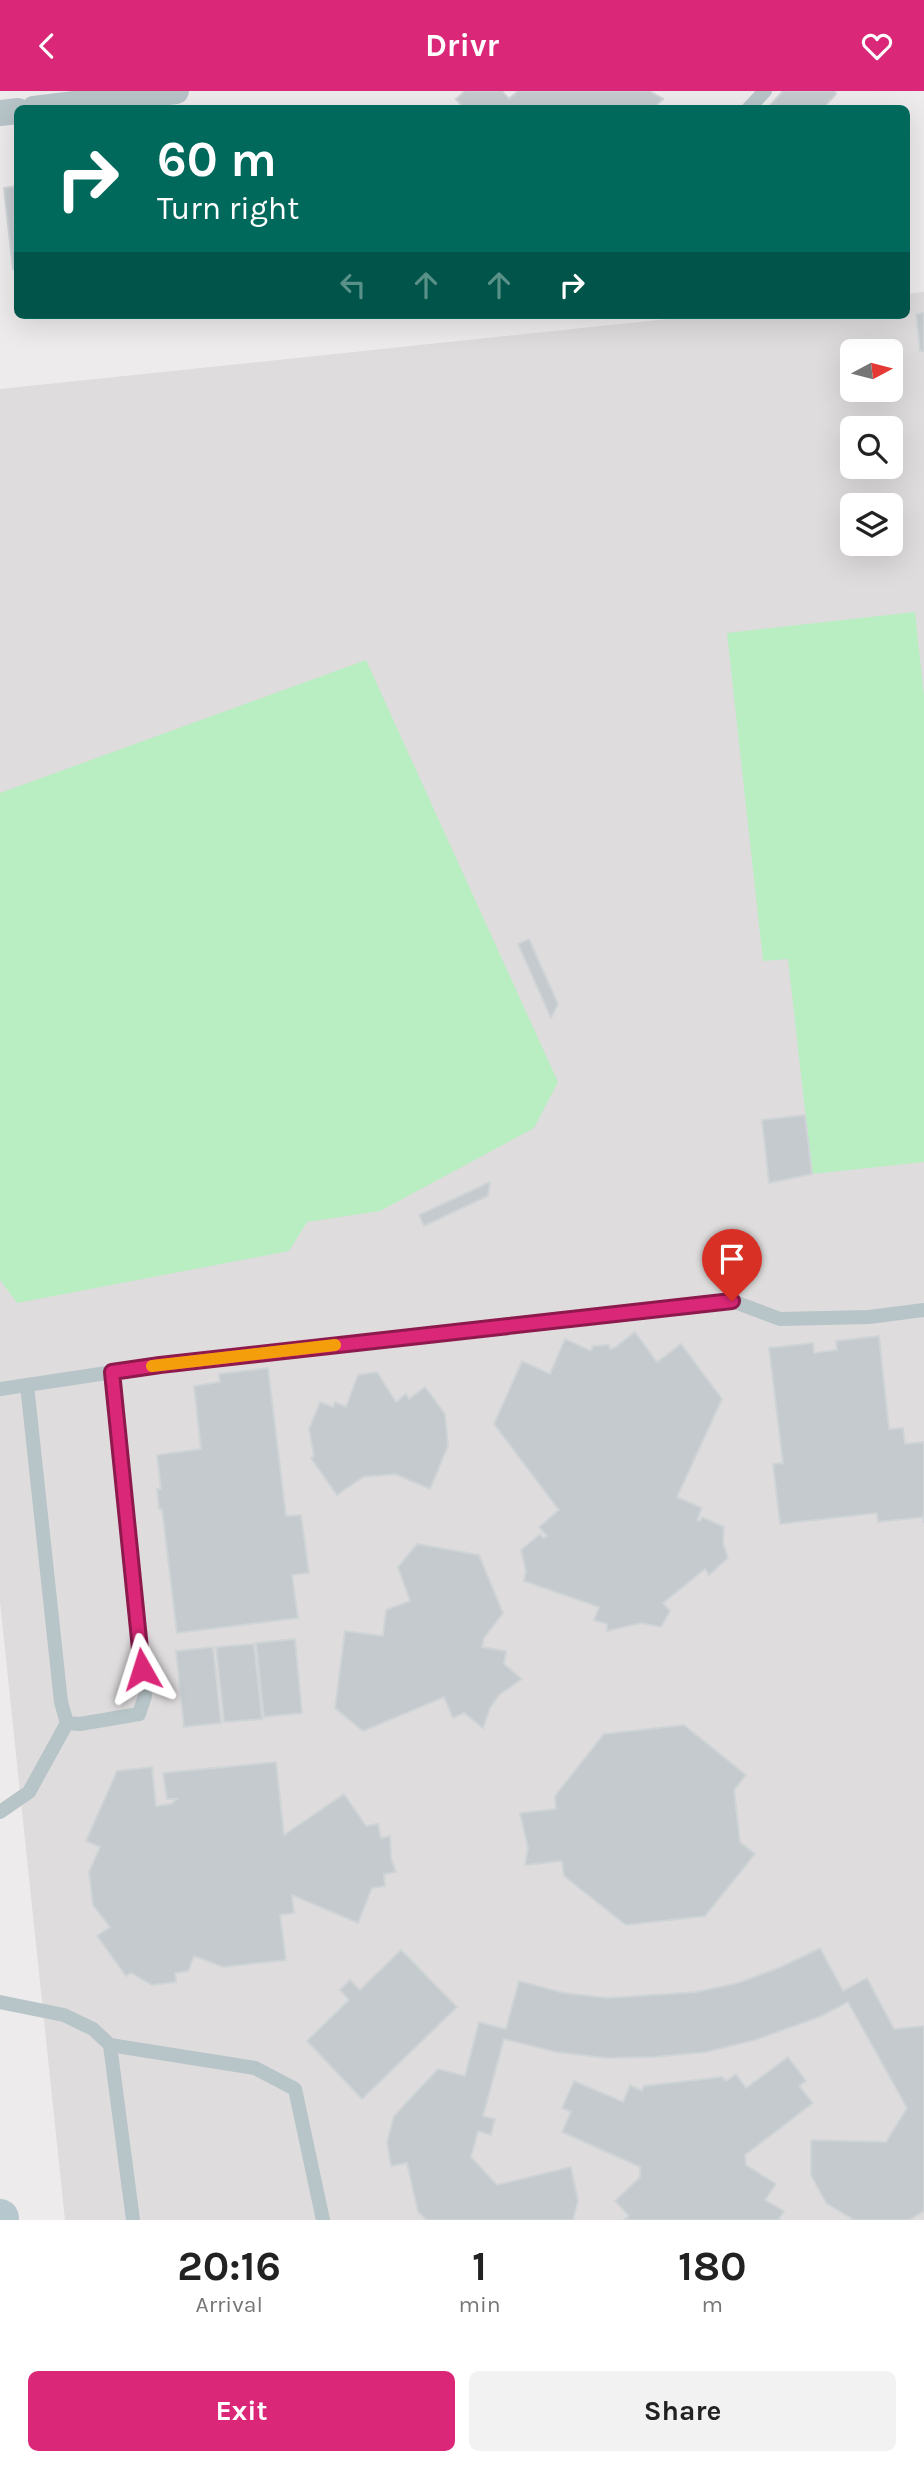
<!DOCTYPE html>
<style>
:root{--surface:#fff;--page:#f2f2f2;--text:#222;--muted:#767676;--accent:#db2777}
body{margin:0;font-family:Karla,sans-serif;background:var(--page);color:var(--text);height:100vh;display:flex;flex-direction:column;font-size:26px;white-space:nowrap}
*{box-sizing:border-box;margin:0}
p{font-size:23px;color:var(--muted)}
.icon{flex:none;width:38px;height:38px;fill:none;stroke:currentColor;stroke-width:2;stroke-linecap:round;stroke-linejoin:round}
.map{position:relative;height:2129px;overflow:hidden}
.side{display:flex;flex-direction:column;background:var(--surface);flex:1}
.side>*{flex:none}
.hud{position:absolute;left:14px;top:14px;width:896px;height:214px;border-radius:10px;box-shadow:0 7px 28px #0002;background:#00695c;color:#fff;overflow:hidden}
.needle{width:46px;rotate:83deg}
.controls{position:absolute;left:840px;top:248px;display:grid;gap:14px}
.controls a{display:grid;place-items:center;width:63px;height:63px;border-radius:10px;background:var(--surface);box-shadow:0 7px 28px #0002;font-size:35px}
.pin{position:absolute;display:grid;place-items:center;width:60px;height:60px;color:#fff;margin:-72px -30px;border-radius:50% 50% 50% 0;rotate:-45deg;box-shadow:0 0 7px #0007}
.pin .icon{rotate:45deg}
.me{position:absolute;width:77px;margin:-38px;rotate:354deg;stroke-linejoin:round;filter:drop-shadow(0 0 5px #0008)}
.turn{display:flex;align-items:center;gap:24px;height:147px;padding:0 28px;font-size:32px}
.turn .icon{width:91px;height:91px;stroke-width:2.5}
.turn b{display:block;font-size:49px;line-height:60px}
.lanes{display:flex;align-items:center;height:66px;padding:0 28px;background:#0003;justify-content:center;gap:35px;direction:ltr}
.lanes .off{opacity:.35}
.eta{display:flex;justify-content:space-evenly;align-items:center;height:119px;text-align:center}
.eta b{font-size:42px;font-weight:700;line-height:49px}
.button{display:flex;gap:14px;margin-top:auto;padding:14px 28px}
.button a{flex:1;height:80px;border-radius:10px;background:var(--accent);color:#fff;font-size:28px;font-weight:700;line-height:80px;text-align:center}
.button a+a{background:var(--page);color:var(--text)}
header{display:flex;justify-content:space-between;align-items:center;height:91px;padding:0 28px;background:var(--accent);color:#fff;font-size:32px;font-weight:700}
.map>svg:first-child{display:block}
.education{fill:#dfdcdd;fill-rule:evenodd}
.green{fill:#b9edc2}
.building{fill:#c5cace;stroke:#cfd4d7;stroke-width:2}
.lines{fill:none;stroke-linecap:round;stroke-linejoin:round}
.lane{stroke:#b7c4c8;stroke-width:14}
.street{stroke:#b7c4c8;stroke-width:26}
.secondary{stroke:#b7c7ce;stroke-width:38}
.route-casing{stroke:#8e194d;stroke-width:18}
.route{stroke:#db2777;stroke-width:12}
.slow{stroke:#f59e0b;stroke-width:12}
</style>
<header><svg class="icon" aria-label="back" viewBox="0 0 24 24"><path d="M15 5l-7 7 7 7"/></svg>Drivr<svg class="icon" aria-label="heart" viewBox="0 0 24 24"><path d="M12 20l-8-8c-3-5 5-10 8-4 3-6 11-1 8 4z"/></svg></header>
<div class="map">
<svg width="924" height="2129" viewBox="0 0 924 2129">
<rect width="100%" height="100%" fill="#eeebec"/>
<path class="education" d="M924,201V2129H65L0,1511V298L706,224H906L907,203ZM852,261H891V299H852ZM852,338H891V376H852ZM852,415H891V453H852Z"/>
<g class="green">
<polygon points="915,521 924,605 924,1071 812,1083 788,868 763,870 727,542"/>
<polygon points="366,569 558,991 534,1037 380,1120 307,1131 289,1160 17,1212 0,1189 0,702"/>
</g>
<g class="building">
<polygon points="465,0 502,0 509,8 518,0 649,0 663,8 652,18 465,18 456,8"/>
<polygon points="783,0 834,0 836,3 822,18 767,18"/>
<polygon points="18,95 18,177 13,178 4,97"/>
<polygon points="924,222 924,260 920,260 916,223"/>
<polygon points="529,848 558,913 551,927 518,853"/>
<polygon points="805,1024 812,1083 769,1092 762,1029"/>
<polygon points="490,1091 488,1105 424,1135 419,1124"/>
<polygon points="635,1241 657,1271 681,1253 722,1308 677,1406 702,1417 697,1429 700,1430 702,1426 724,1436 723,1452 728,1467 709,1484 705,1478 663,1512 670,1520 661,1536 641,1532 607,1540 607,1533 594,1529 599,1516 524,1490 526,1480 521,1459 540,1443 543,1447 547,1445 539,1436 559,1419 494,1333 522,1270 550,1283 565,1248 589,1259 592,1259 592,1255 609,1254 610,1258 614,1257"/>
<polygon points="879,1245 889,1338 903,1337 905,1353 924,1351 924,1432 923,1426 878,1431 877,1422 780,1433 773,1373 783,1372 769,1257 813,1252 814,1262 837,1259 836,1250"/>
<polygon points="268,1277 286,1425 301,1424 309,1482 292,1484 298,1527 177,1542 162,1418 159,1418 157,1398 161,1398 157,1364 201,1358 194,1295 220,1291 219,1283"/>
<polygon points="377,1281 396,1311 406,1303 409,1308 425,1296 445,1323 448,1355 430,1398 395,1383 363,1386 337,1404 311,1367 314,1365 309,1338 320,1311 333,1316 335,1311 346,1316 358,1284"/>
<polygon points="417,1453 479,1464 503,1522 484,1547 482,1556 506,1560 504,1573 522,1588 499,1604 490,1617 483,1637 464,1622 453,1627 444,1606 363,1640 335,1617 345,1540 383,1545 386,1519 410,1510 398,1476"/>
<polygon points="295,1548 302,1622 264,1626 256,1552"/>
<polygon points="254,1553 262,1628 224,1631 216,1556"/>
<polygon points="213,1556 221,1632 184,1636 176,1560"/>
<polygon points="684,1634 746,1684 734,1699 740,1751 755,1763 705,1825 626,1834 564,1785 562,1770 525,1774 528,1757 520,1722 556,1718 555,1705 604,1643"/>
<polygon points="276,1671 284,1744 344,1703 366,1735 378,1733 381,1747 390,1745 391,1767 396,1781 384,1783 385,1795 372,1797 358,1832 292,1804 294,1822 280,1824 286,1869 223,1876 194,1865 188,1880 175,1882 176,1891 152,1894 131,1882 126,1885 97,1845 110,1836 93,1814 89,1781 100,1756 86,1750 117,1680 152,1676 156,1715 171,1713 177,1708 167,1708 163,1682"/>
<polygon points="820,1857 843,1900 867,1887 894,1938 924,1935 924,2120 909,2129 854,2129 826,2112 811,2084 811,2049 886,2051 907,2017 848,1911 819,1926 755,1949 706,1961 655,1966 606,1967 556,1961 504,1948 483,2025 495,2028 491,2044 478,2040 471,2066 497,2094 571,2076 578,2110 573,2129 427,2129 418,2121 407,2072 391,2075 387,2051 394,2025 438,1978 465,1985 479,1931 506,1938 519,1890 564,1902 608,1907 696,1901 738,1892 781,1876"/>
<polygon points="401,1859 457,1916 362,2008 307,1950 349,1909 340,1899 350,1889 360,1899"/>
<polygon points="788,1966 806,1990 799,1995 813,2012 745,2064 746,2074 776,2093 765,2109 784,2120 778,2129 624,2129 629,2125 615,2110 640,2086 640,2076 562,2041 571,2021 562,2017 574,1990 623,2011 630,1994 642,2000 644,1995 722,1986 726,1990 736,1983 746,1997"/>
</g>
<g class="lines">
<g class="lane">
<polyline points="748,18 765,0"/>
<polyline points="27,1294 61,1611 67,1632 80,1633 139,1623 145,1605 112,1281"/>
<polyline points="0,1298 160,1274 732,1210 780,1228 869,1226 924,1219"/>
<polyline points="0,1721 29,1701 67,1632"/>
<polyline points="0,1911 64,1924 93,1938 110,1954 133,2129"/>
<polyline points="110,1954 255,1977 295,1998 323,2129"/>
</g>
<g class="street">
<polyline points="34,18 176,0"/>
<polyline points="0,22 18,20"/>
</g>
<polyline class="secondary" points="0,2127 0,2129"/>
</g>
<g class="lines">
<g class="route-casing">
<polyline id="route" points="142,1578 112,1281 160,1274 732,1210"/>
</g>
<use href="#route" class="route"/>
<polyline class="slow" points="152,1275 335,1254"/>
</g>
</svg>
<div class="controls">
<a><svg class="needle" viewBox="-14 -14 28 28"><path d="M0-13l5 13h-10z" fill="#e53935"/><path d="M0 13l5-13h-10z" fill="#767676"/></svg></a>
<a><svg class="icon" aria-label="search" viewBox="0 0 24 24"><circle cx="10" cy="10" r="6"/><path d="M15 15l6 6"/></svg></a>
<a><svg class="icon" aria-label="layers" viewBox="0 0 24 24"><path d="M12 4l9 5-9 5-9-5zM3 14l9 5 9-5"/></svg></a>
</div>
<div class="pin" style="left:732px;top:1210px;background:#d93025"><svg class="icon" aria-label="arrive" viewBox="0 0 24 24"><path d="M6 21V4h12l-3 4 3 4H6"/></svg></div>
<svg class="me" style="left:142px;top:1578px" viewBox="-20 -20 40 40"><path d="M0-17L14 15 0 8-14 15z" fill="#db2777" stroke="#fff" stroke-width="4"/></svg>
<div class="hud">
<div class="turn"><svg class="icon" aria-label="right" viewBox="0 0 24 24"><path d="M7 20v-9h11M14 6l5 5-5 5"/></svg><div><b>60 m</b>Turn right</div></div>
<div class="lanes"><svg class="icon off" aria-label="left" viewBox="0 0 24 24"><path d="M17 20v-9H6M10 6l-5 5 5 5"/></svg><svg class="icon off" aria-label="ahead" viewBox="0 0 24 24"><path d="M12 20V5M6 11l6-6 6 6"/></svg><svg class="icon off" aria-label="ahead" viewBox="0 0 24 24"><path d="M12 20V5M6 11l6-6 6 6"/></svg><svg class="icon" aria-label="right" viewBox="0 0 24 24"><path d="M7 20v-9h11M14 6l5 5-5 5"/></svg></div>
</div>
</div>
<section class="side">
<div class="eta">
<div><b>20:16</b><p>Arrival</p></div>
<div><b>1</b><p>min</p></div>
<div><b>180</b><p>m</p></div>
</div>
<div class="button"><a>Exit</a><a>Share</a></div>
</section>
